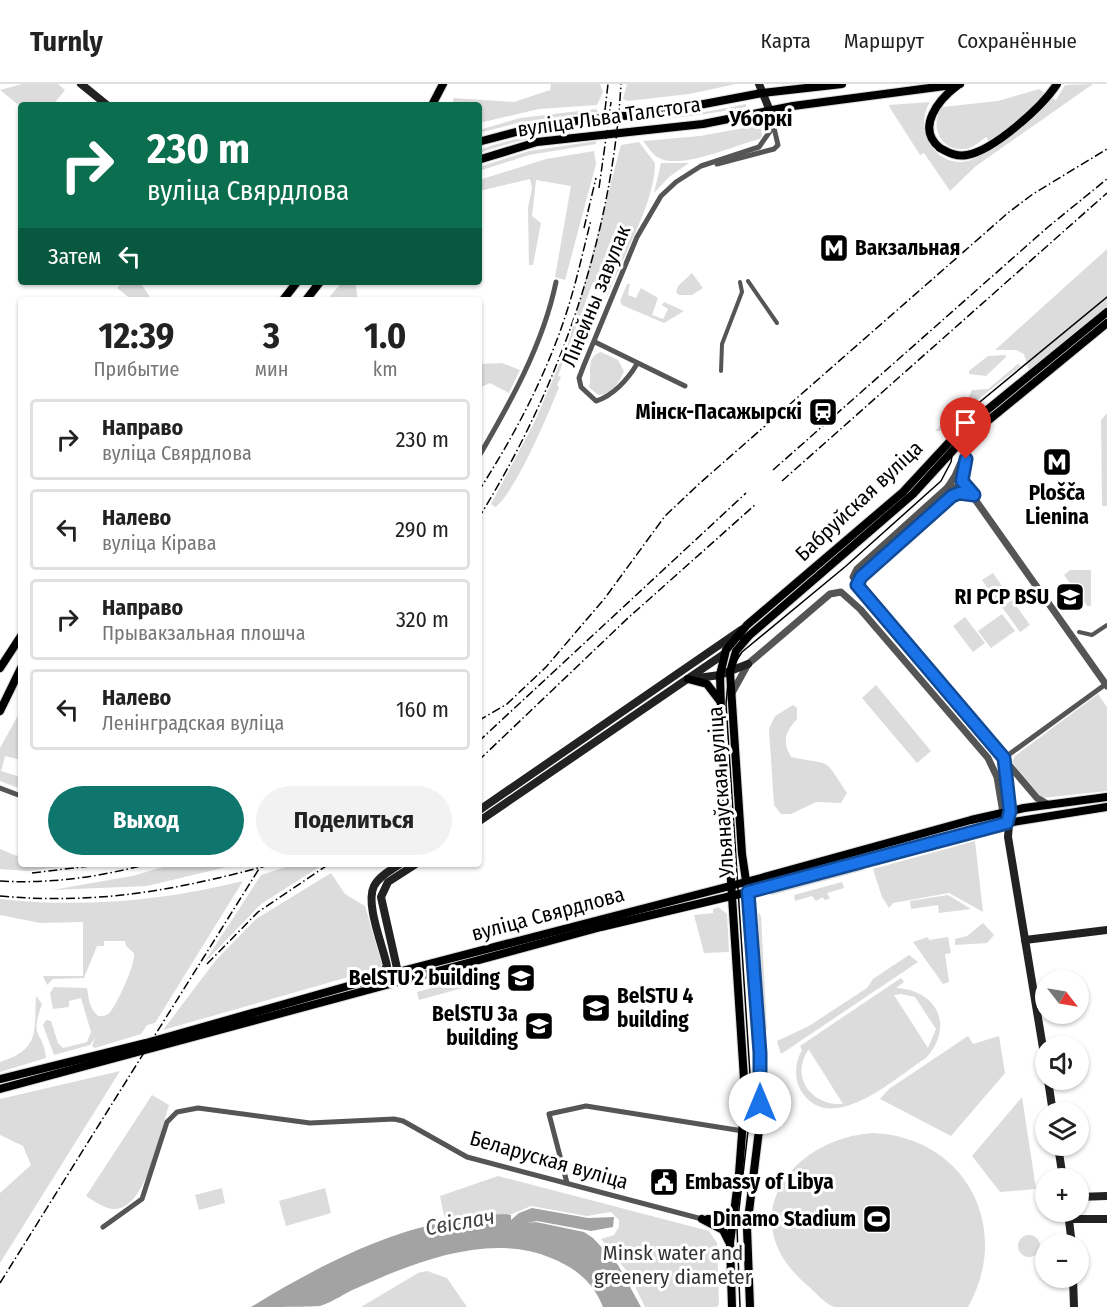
<!DOCTYPE html>
<html lang="ru">
<meta charset="utf-8">
<style>
:root{--surface:#fff;--page:#f2f2f2;--text:#222;--muted:#767676;--line:#e0e0e0;--accent:#0f766e}
body{margin:0;font-family:"Fira Sans Condensed",sans-serif;background:var(--page);color:var(--text);height:100vh;display:flex;flex-direction:column;font-size:22px;white-space:nowrap}
*{box-sizing:border-box;margin:0}
p{font-size:20px;color:var(--muted)}
.icon{flex:none;width:33px;height:33px;fill:none;stroke:currentColor;stroke-width:2;stroke-linecap:round;stroke-linejoin:round}
.map{position:relative;flex:1;overflow:hidden}
.panel{position:absolute;left:18px;top:213px;width:464px;height:570px;display:flex;flex-direction:column;background:var(--surface);border-radius:6px;box-shadow:0 2px 4px #0004}
.panel>*{flex:none}
.hud{position:absolute;left:18px;top:18px;width:464px;height:183px;border-radius:6px;box-shadow:0 2px 4px #0004;background:#0b6e4f;color:#fff;overflow:hidden}
.needle{width:39px;rotate:121deg}
.buttons{position:absolute;left:1035px;top:886px;display:grid;gap:12px}
.buttons a{display:grid;place-items:center;width:54px;height:54px;border-radius:50%;background:var(--surface);box-shadow:0 2px 4px #0004;font-size:30px}
.pin{position:absolute;display:grid;place-items:center;width:51px;height:51px;color:#fff;margin:-62px -26px;border-radius:50% 50% 50% 0;rotate:-45deg;box-shadow:0 0 6px #0007}
.pin .icon{rotate:45deg}
.me{position:absolute;width:66px;margin:-33px;rotate:0deg;stroke-linejoin:round;filter:drop-shadow(0 0 4px #0008)}
.turn{display:flex;align-items:center;gap:21px;height:126px;padding:0 30px;font-size:27px}
.turn .icon{width:78px;height:78px;stroke-width:2.5}
.turn b{display:block;font-size:42px;line-height:51px}
.then{display:flex;align-items:center;height:57px;padding:0 30px;background:#0003;gap:12px;font-size:22px}
.eta{display:flex;justify-content:space-evenly;align-items:center;height:102px;text-align:center}
.eta b{font-size:36px;font-weight:700;line-height:42px}
.action{display:flex;gap:12px;margin-top:auto;padding:12px 30px}
.action a{flex:1;height:69px;border-radius:36px;background:var(--accent);color:#fff;font-size:24px;font-weight:700;line-height:69px;text-align:center}
.action a+a{background:var(--page);color:var(--text)}
ul{padding:0;list-style:none}
li{display:flex;align-items:center;gap:18px;height:81px;margin:0 12px 9px;padding:0 18px;border:3px solid var(--line);border-radius:6px}
li div{flex:1}
li b{display:block;font-size:22px}
li em{font-style:normal}
header{display:flex;align-items:center;gap:36px;box-sizing:border-box;height:84px;padding:0 30px;background:var(--surface);border-bottom:2px solid var(--line)}
header strong{font-size:28px}
nav{display:flex;gap:33px;margin-inline-start:auto;font-size:21px}
.map>svg:first-child{display:block}
.green{fill:#dcdcdc;fill-rule:evenodd}
.water{fill:#a3a3a3}
.lines{fill:none;stroke-linecap:round;stroke-linejoin:round}
.primary-casing{stroke:#dbdbdb;stroke-width:10}
.pedestrian{stroke:#555;stroke-width:4}
.minor{stroke:#555;stroke-width:5}
.tertiary{stroke:#555;stroke-width:7}
.secondary{stroke:#222;stroke-width:8}
.primary{stroke:#000;stroke-width:8}
.tram{stroke:#000;stroke-width:1.5}
.rail{stroke:#000;stroke-width:1.5;stroke-dasharray:9 3 1.5 3;stroke-linecap:butt}
.primary-bridge-casing{stroke:#dbdbdb;stroke-width:10;stroke-linecap:butt}
.primary-bridge{stroke:#000;stroke-width:8}
.route-casing{stroke:#114b97;stroke-width:15}
.route{stroke:#1a73e8;stroke-width:10}
.labels{text-anchor:middle;dominant-baseline:central;stroke-width:6;stroke-linejoin:round;paint-order:stroke}
.street-label{font-size:21px;fill:#000;stroke:#fff}
.poi-label{font-size:21px;font-weight:bold;fill:#000;stroke:#fff;text-anchor:end}
.park-label{font-size:21px;fill:#333;stroke:#fff}
.neighbourhood-label{font-size:22px;font-weight:bold;fill:#000;stroke:#fff}
.water-label{font-size:22px;font-style:italic;fill:#444;stroke:#fff}
</style>
<header>
<strong>Turnly</strong>
<nav><a>Карта</a><a>Маршрут</a><a>Сохранённые</a></nav>
</header>
<div class="map">
<svg width="1107" height="1223" viewBox="0 0 1107 1223">
<rect width="100%" height="100%" fill="#fff"/>
<g class="green">
<polygon points="22,0 58,0 65,6 53,21 21,23 0,6"/>
<polygon points="551,0 600,0 603,8 597,21 539,25 479,39 478,21 451,21 454,14 514,18 550,6"/>
<polygon points="627,0 736,0 689,10 628,17 623,15"/>
<path d="M1093,0L976,82L950,107L924,69L920,71L890,24L889,21L930,18C913,44 935,85 968,77C977,74 986,68 993,63L986,53C978,59 971,66 961,65C938,65 930,39 942,23L998,17L1039,5L1056,16L1065,1Z"/>
<path d="M746,20V23C657,41 564,39 479,69V66C521,51 556,47 600,43C649,38 698,30 746,20Z"/>
<polygon points="596,25 598,28 521,38 479,49 479,46 520,34"/>
<path d="M755,42L761,44L762,52L760,55C735,61 681,86 659,74C653,71 648,63 643,57L700,52Z"/>
<polygon points="596,57 596,60 529,71 479,87 479,83 529,67"/>
<path d="M639,58L655,79C655,119 622,173 607,213L609,203L593,198L558,292L561,293L557,301L559,303C549,329 514,411 495,423L491,420L535,337L569,257L621,61Z"/>
<polygon points="594,67 596,80 565,196 555,193 571,102 536,96 532,132 541,139 533,181 529,181 528,124 532,104 530,95 479,107 479,96 546,75"/>
<polygon points="661,79 689,79 669,93 654,109"/>
<polygon points="1107,165 1107,223 1029,287 1024,270 1016,266 995,266"/>
<polygon points="692,189 703,204 692,211 679,211 676,208 678,202"/>
<polygon points="123,198 140,198 152,216 132,216 117,204"/>
<polygon points="342,198 355,198 358,216 327,216"/>
<polygon points="627,200 630,200 628,211 636,214 641,204 658,214 652,231 663,235 668,225 662,221 664,218 684,227 664,239 622,221 620,217"/>
<path d="M601,268L618,276L624,287C620,298 611,311 598,311L589,303C593,292 584,273 601,268Z"/>
<polygon points="1005,271 1006,273 986,292 969,290 969,287 988,272"/>
<polygon points="502,279 520,286 509,309 490,299 479,304 479,280"/>
<polygon points="1018,280 1021,282 962,328 950,347 935,347 962,317 968,315 972,306 988,305"/>
<polygon points="1107,329 1107,422 1102,422 1101,336"/>
<polygon points="1070,486 1091,486 1091,522 1087,522 1083,516 1084,507 1074,505 1064,491"/>
<polygon points="993,489 1009,512 999,520 982,496"/>
<polygon points="1012,516 1030,541 1020,548 1002,523"/>
<polygon points="1002,530 1015,547 991,564 978,547"/>
<polygon points="965,533 985,559 973,568 953,542"/>
<polygon points="876,601 931,667 917,679 862,614"/>
<polygon points="1098,610 1107,623 1107,707 1042,714 1012,678 1015,672"/>
<path d="M793,621L797,624V635C785,648 782,658 791,673C833,682 822,671 847,709L841,719L816,718L791,730H781L774,721L769,645L775,632Z"/>
<polygon points="21,626 21,676 5,672 1,687 21,693 21,705 0,697 0,664"/>
<polygon points="975,757 983,828 949,809 893,819 889,824 882,813 873,785"/>
<polygon points="0,765 17,772 21,766 21,780 76,781 29,787 0,785"/>
<polygon points="174,780 239,780 147,802 52,806 132,792"/>
<polygon points="295,780 324,780 261,820 204,879 261,791"/>
<polygon points="858,783 865,786 772,811 769,809 769,807"/>
<polygon points="331,789 345,810 365,822 382,880 380,884 163,946 216,876 256,835"/>
<path d="M243,797L155,939L147,941L141,950L95,964L92,962L95,954L90,961L54,971L43,941L46,936L51,937L58,959L63,964L87,958L91,948L81,914L69,917V923L53,925L50,909L54,903L87,904C89,913 88,923 98,932C104,932 107,932 111,927C118,918 136,879 134,869L126,862L125,857H104V862H97L84,894L53,895L47,901L43,892H83V838L40,839L0,831V815C84,824 161,817 243,797Z"/>
<polygon points="842,798 844,804 827,809 830,815 824,816 823,813 816,817 812,812 795,817 794,811"/>
<polygon points="948,811 971,825 939,829 938,821 911,825 910,817"/>
<polygon points="718,823 727,830 729,868 704,869 694,831 713,829 713,825"/>
<polygon points="758,828 761,832 767,947 762,940"/>
<polygon points="983,839 994,851 987,859 955,861 955,855 967,852"/>
<polygon points="928,853 929,856 948,853 951,869 945,870 949,898 943,900 913,858"/>
<polygon points="909,871 918,878 781,970 777,957 809,942 867,904 873,895"/>
<polygon points="482,890 484,898 419,916 417,908"/>
<path d="M901,894L904,898L896,904C937,906 955,942 926,974C896,993 829,1056 800,1005C794,993 795,978 802,966L800,962ZM901,910L915,913L936,945L928,964L894,911ZM808,966H809L843,1020C812,1022 790,994 808,966Z"/>
<path d="M36,912L42,920C29,956 43,945 46,974L0,988V978C40,965 34,949 36,912Z"/>
<polygon points="968,952 973,960 999,952 1005,989 951,1052 880,1015 889,1005"/>
<polygon points="120,987 0,1179 0,1109 31,1081 23,1062 0,1051 0,1015"/>
<path d="M152,1011L169,1021C161,1046 147,1123 116,1125C106,1126 94,1117 86,1112Z"/>
<polygon points="1022,1013 1036,1105 1000,1108 972,1072"/>
<path d="M873,1049C965,1053 1013,1143 968,1223C936,1223 904,1223 872,1223C860,1223 846,1223 835,1223C826,1221 814,1207 807,1201C731,1137 789,1055 873,1049Z"/>
<polygon points="498,1092 709,1147 717,1159 719,1220 717,1223 645,1223 629,1190 601,1155 614,1151 619,1143 619,1136 611,1128 587,1132 531,1122 512,1130 445,1136 440,1112"/>
<polygon points="222,1104 225,1119 199,1126 195,1111"/>
<polygon points="325,1104 331,1129 286,1142 279,1117"/>
<circle cx="1029" cy="1162" r="11"/>
<polygon points="427,1187 447,1194 467,1223 361,1223 418,1189"/>
</g>
<path class="water" d="M532,1124L588,1134L614,1133L613,1143L591,1147L537,1137L527,1139L536,1138L584,1148L593,1154L618,1181L641,1223H603C593,1198 576,1184 551,1174C489,1148 415,1178 357,1204C345,1209 333,1218 320,1222C304,1223 269,1223 251,1223C320,1181 394,1142 475,1133C487,1132 499,1129 511,1131V1136L519,1129Z"/>
<g class="lines">
<g class="primary-casing">
<g id="primary">
<polyline points="432,21 443,0"/>
<polyline points="478,58 546,40 662,28 762,9 842,0"/>
<path d="M940,64C915,44 939,15 958,1"/>
<polyline points="478,76 537,58 703,40 793,22 960,0"/>
<polyline points="283,216 297,198"/>
<polyline points="306,216 320,198"/>
<polyline points="748,553 736,567 730,588 742,770 750,824 760,969 759,1046 747,1144 750,1223"/>
<polyline points="744,556 913,410 956,363 1107,239"/>
<polyline points="0,584 21,552"/>
<polyline points="688,595 707,600 720,617"/>
<polyline points="0,627 21,584"/>
<polyline points="0,995 146,959 398,888 761,794 971,736 1024,724 1107,713"/>
<polyline points="0,1005 601,843 748,808 876,773 1007,739 1107,723"/>
<polyline points="702,1135 723,1146 729,1158"/>
<polyline points="708,1135 722,1137 734,1128"/>
<polyline points="732,1223 730,1159 739,1090 745,1010 722,660 720,591 726,566 747,541 903,408 954,353 1107,228"/>
</g>
</g>
<g class="pedestrian">
<polyline points="748,197 777,239"/>
<polyline points="721,287 722,260 742,208 740,198"/>
<polyline points="1079,548 1092,551 1107,541"/>
</g>
<g class="minor">
<polyline points="717,80 774,65 778,61 770,27"/>
<polyline points="595,258 685,302"/>
<path d="M637,280C628,295 613,312 596,317L581,303L579,294L584,281L637,153L661,112L676,98L701,82L759,63L773,43"/>
<path d="M478,374C510,319 543,261 556,198"/>
<polyline points="1004,674 1106,600"/>
<polyline points="0,704 21,712"/>
<polyline points="567,1099 549,1030 586,1022 743,1047"/>
<polyline points="103,1143 142,1115 167,1038 177,1028 198,1024 310,1039 394,1035 403,1037 467,1073 702,1135"/>
</g>
<g class="tertiary">
<polyline points="970,358 955,392 948,403 857,485 853,493 885,535 1037,714 1049,721"/>
<polyline points="965,378 962,397 1107,602"/>
<polyline points="948,403 959,404 969,409"/>
<polyline points="857,501 861,493 952,412 959,409 974,411"/>
<polyline points="732,609 748,580 830,510 841,508 860,525 988,674 997,693 1003,729"/>
<polyline points="1004,676 1010,727"/>
</g>
<g class="secondary">
<polyline points="81,0 107,21"/>
<polyline points="759,0 770,27"/>
<polyline points="690,595 720,591 748,580"/>
<polyline points="478,727 741,546"/>
<polyline points="1010,727 1008,753 1046,982"/>
<polyline points="478,738 724,570"/>
<polyline points="1025,856 1107,846"/>
<path d="M380,893L387,882C383,862 365,820 374,802C379,792 391,786 400,780"/>
<polyline points="399,893 381,813 388,798 416,780"/>
<polyline points="1048,996 1053,1029"/>
<polyline points="1058,1062 1063,1095"/>
<polyline points="1078,1113 1107,1112"/>
<polyline points="1068,1128 1072,1161"/>
<polyline points="1070,1135 1107,1135"/>
<polyline points="1073,1194 1074,1223"/>
</g>
<use href="#primary" class="primary"/>
<polyline class="tram" points="740,1223 737,1143 748,1047 750,990 726,620 729,588 742,568 846,482 941,397 951,378 957,340 964,331 1107,213"/>
<g class="rail">
<polyline points="605,26 608,0"/>
<polyline points="599,104 611,18"/>
<polyline points="584,144 596,94"/>
<polyline points="773,386 1048,143 1107,95"/>
<polyline points="782,397 1107,109"/>
<path d="M478,408C513,354 546,292 566,230C576,200 583,167 591,136"/>
<path d="M478,435C559,305 612,154 621,0"/>
<polyline points="478,637 507,620 546,583 605,514 665,432 700,399 1009,128 1033,110 1107,65"/>
<polyline points="478,658 746,409"/>
<polyline points="478,677 628,534 756,420"/>
<polyline points="32,789 106,780"/>
<path d="M0,797C51,800 99,793 148,780"/>
<path d="M0,812C99,821 177,806 273,780"/>
<polyline points="207,880 258,828 329,780"/>
<polyline points="0,1199 262,780"/>
</g>
<g class="primary-bridge-casing">
<path id="primary-bridge" d="M940,64C949,69 957,73 967,71C994,66 1042,23 1057,0"/>
</g>
<use href="#primary-bridge" class="primary-bridge"/>
</g>
<g class="lines">
<g class="route-casing">
<polyline id="route" points="760,1019 760,969 748,808 1007,739 1010,727 1004,674 857,501 861,493 952,412 959,409 974,411 962,397 966,375"/>
</g>
<use href="#route" class="route"/>
</g>
<defs>
<g id="metro-square" transform="scale(1.5)"><rect x="-9" y="-9" width="18" height="18" rx="4" fill="#000" stroke="#fff"/><path d="M-5.5 5V-5H-3L0 0L3-5H5.5V5H3V-.5L0 4L-3-.5V5Z" fill="#fff"/></g>
<g id="station-square" transform="scale(1.5)"><rect x="-9" y="-9" width="18" height="18" rx="4" fill="#000" stroke="#fff"/><path d="M-3-6H3Q5-6 5-4V2Q5 4 3 4L4.5 6H3L1.5 4h-3L-3 6H-4.5L-3 4Q-5 4-5 2V-4Q-5-6-3-6ZM-3.5-4v3h7v-3ZM-3.5 1v1.5H-2V1ZM2 1v1.5H3.5V1Z" fill="#fff"/></g>
<g id="university-square" transform="scale(1.5)"><rect x="-9" y="-9" width="18" height="18" rx="4" fill="#000" stroke="#fff"/><path d="M0-5L7-2L0 1L-7-2ZM-4 1L0 2.5L4 1V4Q0 6-4 4Z" fill="#fff"/></g>
<g id="civic-square" transform="scale(1.5)"><rect x="-9" y="-9" width="18" height="18" rx="4" fill="#000" stroke="#fff"/><path d="M-.6-6.5H3V-4.5H.6V-3L4-1V1h2V6H-6V1h2V-1L-.6-3ZM-1.2 2.5V6h2.4V2.5Z" fill="#fff"/></g>
<g id="stadium-square" transform="scale(1.5)"><rect x="-9" y="-9" width="18" height="18" rx="4" fill="#000" stroke="#fff"/><path d="M0-5a6.5 5 0 1 0 0 10a6.5 5 0 1 0 0-10ZM-3.5-1.8h7v3.6h-7Z" fill="#fff"/></g>
</defs>
<g fill-rule="evenodd">
<use href="#metro-square" x="834" y="164"/>
<use href="#station-square" x="823" y="328"/>
<use href="#metro-square" x="1057" y="378"/>
<use href="#university-square" x="1070" y="513"/>
<use href="#university-square" x="521" y="894"/>
<use href="#university-square" x="596" y="924"/>
<use href="#university-square" x="539" y="942"/>
<use href="#civic-square" x="664" y="1098"/>
<use href="#stadium-square" x="877" y="1135"/>
</g>
<g class="labels">
<g class="street-label">
<text transform="translate(609 33) rotate(-8)">вуліца Льва Талстога</text>
<text transform="translate(596 212) rotate(-68)">Лінейны завулак</text>
<text transform="translate(859 417) rotate(-43)">Бабруйская вуліца</text>
<text transform="translate(721 708) rotate(-94)">Ульянаўская вуліца</text>
<text transform="translate(548 830) rotate(-15)">вуліца Свярдлова</text>
<text transform="translate(549 1076) rotate(16)">Беларуская вуліца</text>
</g>
<g class="poi-label">
<text x="855" y="164" text-anchor="start">Вакзальная</text>
<text x="802" y="328">Мінск-Пасажырскі</text>
<text x="1057" y="409" text-anchor="middle">Plošča<tspan x="1057" dy="24">Lienina</tspan></text>
<text x="1049" y="513">RI PCP BSU</text>
<text x="500" y="894">BelSTU 2 building</text>
<text x="617" y="912" text-anchor="start">BelSTU 4<tspan x="617" dy="24">building</tspan></text>
<text x="518" y="930">BelSTU 3a<tspan x="518" dy="24">building</tspan></text>
<text x="685" y="1098" text-anchor="start">Embassy of Libya</text>
<text x="856" y="1135">Dinamo Stadium</text>
</g>
<g class="park-label">
<text x="673" y="1169">Minsk water and<tspan x="673" dy="24">greenery diameter</tspan></text>
</g>
<g class="neighbourhood-label">
<text x="761" y="34">Уборкі</text>
</g>
<g class="water-label">
<text transform="translate(460 1138) rotate(-10)">Свіслач</text>
</g>
</g>
</svg>
<div class="buttons">
<a><svg class="needle" viewBox="-14 -14 28 28"><path d="M0-13l5 13h-10z" fill="#e53935"/><path d="M0 13l5-13h-10z" fill="#767676"/></svg></a>
<a><svg class="icon" aria-label="sound" viewBox="0 0 24 24"><path d="M4 9h4l5-4v14l-5-4H4zM17 9q2 3 0 6"/></svg></a>
<a><svg class="icon" aria-label="layers" viewBox="0 0 24 24"><path d="M12 4l9 5-9 5-9-5zM3 14l9 5 9-5"/></svg></a>
<a>+</a>
<a>−</a>
</div>
<div class="pin" style="left:966px;top:375px;background:#d93025"><svg class="icon" aria-label="arrive" viewBox="0 0 24 24"><path d="M6 21V4h12l-3 4 3 4H6"/></svg></div>
<svg class="me" style="left:760px;top:1019px" viewBox="-20 -20 40 40"><circle r="19" fill="#fff"/><path d="M0-13L10 11 0 6-10 11z" fill="#1a73e8"/></svg>
<div class="hud">
<div class="turn"><svg class="icon" aria-label="right" viewBox="0 0 24 24"><path d="M7 20v-9h11M14 6l5 5-5 5"/></svg><div><b>230 m</b>вуліца Свярдлова</div></div>
<div class="then">Затем<svg class="icon" aria-label="left" viewBox="0 0 24 24"><path d="M17 20v-9H6M10 6l-5 5 5 5"/></svg></div>
</div>
<section class="panel">
<div class="eta">
<div><b>12:39</b><p>Прибытие</p></div>
<div><b>3</b><p>мин</p></div>
<div><b>1.0</b><p>km</p></div>
</div>
<ul>
<li><svg class="icon" aria-label="right" viewBox="0 0 24 24"><path d="M7 20v-9h11M14 6l5 5-5 5"/></svg><div><b>Направо</b><p>вуліца Свярдлова</p></div><em>230 m</em></li>
<li><svg class="icon" aria-label="left" viewBox="0 0 24 24"><path d="M17 20v-9H6M10 6l-5 5 5 5"/></svg><div><b>Налево</b><p>вуліца Кірава</p></div><em>290 m</em></li>
<li><svg class="icon" aria-label="right" viewBox="0 0 24 24"><path d="M7 20v-9h11M14 6l5 5-5 5"/></svg><div><b>Направо</b><p>Прывакзальная плошча</p></div><em>320 m</em></li>
<li><svg class="icon" aria-label="left" viewBox="0 0 24 24"><path d="M17 20v-9H6M10 6l-5 5 5 5"/></svg><div><b>Налево</b><p>Ленінградская вуліца</p></div><em>160 m</em></li>
</ul>
<div class="action"><a>Выход</a><a>Поделиться</a></div>
</section>
</div>
